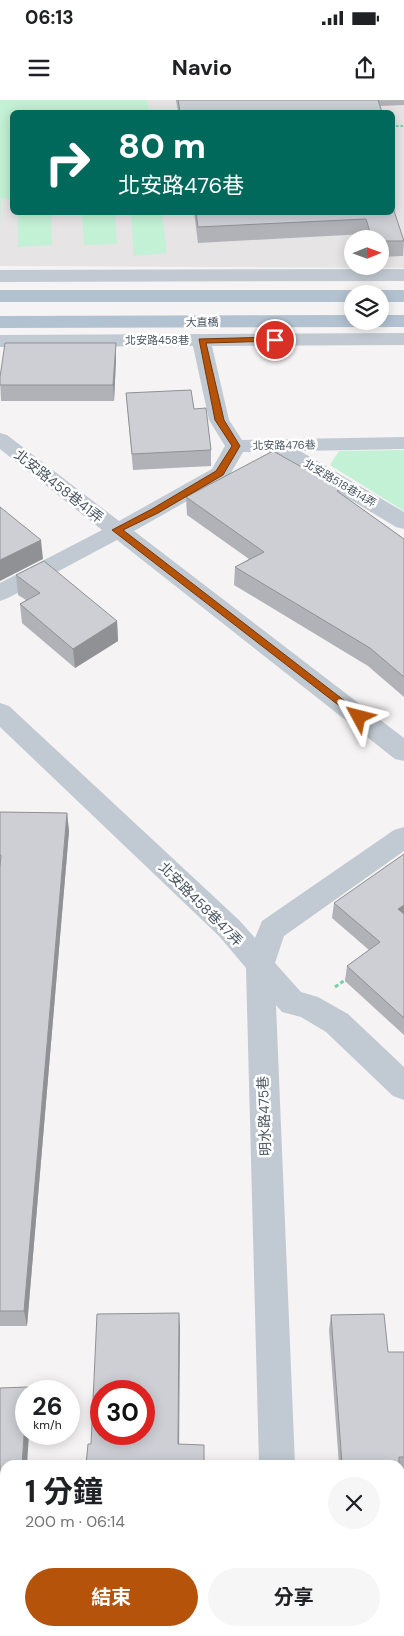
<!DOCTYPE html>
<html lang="zh-TW">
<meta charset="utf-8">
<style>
:root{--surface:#fff;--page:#f6f6f6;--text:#202124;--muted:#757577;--accent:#b45309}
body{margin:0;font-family:"DM Sans","Noto Sans TC",sans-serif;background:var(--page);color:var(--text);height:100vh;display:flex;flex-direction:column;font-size:19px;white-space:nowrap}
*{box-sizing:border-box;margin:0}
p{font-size:16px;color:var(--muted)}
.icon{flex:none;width:28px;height:28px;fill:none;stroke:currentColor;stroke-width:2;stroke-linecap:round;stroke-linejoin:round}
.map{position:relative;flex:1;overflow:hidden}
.drawer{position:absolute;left:0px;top:1360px;width:405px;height:176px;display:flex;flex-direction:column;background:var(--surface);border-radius:15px 15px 0 0;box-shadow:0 2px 12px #0003}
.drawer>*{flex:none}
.top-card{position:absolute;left:10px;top:10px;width:385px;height:105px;border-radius:8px;box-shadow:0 2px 12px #0003;background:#00695c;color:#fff;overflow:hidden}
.needle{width:32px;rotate:89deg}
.controls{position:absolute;left:344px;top:130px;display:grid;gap:10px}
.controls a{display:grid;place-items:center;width:45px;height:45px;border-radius:50%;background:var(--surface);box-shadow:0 2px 12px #0003;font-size:25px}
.speed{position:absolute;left:15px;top:1280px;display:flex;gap:10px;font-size:25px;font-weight:700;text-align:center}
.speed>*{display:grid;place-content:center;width:65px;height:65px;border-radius:50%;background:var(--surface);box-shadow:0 2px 12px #0003;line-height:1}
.speed small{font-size:12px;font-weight:400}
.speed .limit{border:8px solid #d22;background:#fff;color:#111}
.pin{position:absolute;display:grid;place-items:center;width:42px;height:42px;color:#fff;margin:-21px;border:2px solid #fff;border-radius:50%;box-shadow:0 1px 5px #0007}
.me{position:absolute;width:55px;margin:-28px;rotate:308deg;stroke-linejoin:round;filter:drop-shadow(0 0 4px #0008)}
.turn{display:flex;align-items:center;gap:18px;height:105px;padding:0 25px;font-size:22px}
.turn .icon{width:65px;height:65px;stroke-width:2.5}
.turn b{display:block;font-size:35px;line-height:42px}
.round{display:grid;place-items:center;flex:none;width:52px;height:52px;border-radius:26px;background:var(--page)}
.overview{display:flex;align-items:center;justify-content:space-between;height:85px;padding:0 25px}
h1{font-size:30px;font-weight:700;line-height:38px}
.cta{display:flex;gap:10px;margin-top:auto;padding:10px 25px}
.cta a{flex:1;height:58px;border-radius:30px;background:var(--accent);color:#fff;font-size:20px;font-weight:700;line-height:58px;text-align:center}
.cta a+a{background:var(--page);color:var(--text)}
.status{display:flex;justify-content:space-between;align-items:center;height:35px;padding:0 25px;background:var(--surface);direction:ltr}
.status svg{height:14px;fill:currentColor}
header{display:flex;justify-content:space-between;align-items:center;height:65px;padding:0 25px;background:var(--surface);font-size:22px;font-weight:700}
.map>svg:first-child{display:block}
.education{fill:#e6e4e5;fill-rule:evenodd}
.green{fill:#c3f1d5}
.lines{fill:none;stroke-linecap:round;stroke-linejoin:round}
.path-far1{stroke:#7ad0a6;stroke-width:2;stroke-dasharray:2.5 2;stroke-linecap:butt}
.path{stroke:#7ad0a6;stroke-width:3;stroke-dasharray:4 2.5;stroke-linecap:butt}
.minor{fill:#c1cad2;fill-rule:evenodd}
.major{fill:#b3c2d1;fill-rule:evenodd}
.wall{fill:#b0b2b7}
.shaded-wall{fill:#909195}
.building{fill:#cdcfd5;stroke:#909195;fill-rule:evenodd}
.route{fill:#b45309;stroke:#753606}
.labels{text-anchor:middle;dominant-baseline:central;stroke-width:5;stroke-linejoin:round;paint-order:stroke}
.far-street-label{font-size:11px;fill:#4a5661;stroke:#fff}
.street-label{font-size:14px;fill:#4a5661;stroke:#fff}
</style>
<div class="status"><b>06:13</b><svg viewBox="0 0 49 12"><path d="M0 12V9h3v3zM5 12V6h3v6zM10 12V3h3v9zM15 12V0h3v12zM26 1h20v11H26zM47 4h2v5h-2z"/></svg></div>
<header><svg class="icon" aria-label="menu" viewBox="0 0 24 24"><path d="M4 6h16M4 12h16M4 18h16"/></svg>Navio<svg class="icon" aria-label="share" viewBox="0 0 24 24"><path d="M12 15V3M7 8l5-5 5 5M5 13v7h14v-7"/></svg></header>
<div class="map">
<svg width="404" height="1536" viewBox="0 0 404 1536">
<rect width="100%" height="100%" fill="#f5f3f3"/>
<path class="education" d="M0,0H404V168L0,166ZM12,12H392V112H12ZM352,139H380V166H352Z"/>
<g class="green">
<polygon points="0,0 147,0 149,12 12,12 12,100 1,98 0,132"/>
<polygon points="18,113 51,113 52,145 18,147"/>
<polygon points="82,113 115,113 117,144 84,145"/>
<polygon points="131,113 162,113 167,153 134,156"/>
<polygon points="404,350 404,411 330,365 339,351"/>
</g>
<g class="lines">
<polyline class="path-far1" points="396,26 404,26"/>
<polyline class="path" points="335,887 348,878"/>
<g class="minor">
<polygon points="404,169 404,181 0,182 0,170"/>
<polygon points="404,233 404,245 212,246 229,320 242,340 404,337 404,349 300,351 404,412 404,429 396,427 271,352 243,352 228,378 134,431 404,638 404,661 395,659 117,440 8,498 0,501 0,483 102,430 0,349 0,333 7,335 119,421 212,369 225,346 209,320 193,246 0,247 0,235"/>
<polygon points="0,603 9,606 239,820 255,838 262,821 394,730 404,727 404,751 284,836 275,863 301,892 318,897 348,914 404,967 404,1000 393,996 326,932 301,917 282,912 276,905 295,1365 259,1365 246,868 219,836 0,627"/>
<rect x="400" y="1435" width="4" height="38"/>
<rect x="0" y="1450" width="5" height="38"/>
<rect x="265" y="1531" width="40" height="5"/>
</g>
<g class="major">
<polygon points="0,190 352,190 360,194 352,194 352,202 0,202"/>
<polygon points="380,190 404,190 404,202 380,202 380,194 372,194"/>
<polygon points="352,215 352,221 380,221 380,215 404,215 404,227 0,228 0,216"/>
</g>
</g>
<g class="wall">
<polygon points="176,0 404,0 404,5 380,6 382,12 178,12"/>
<polygon points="194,112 392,112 404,140 403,156 380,157 380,139 366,139 365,134 198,143"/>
<polygon points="116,259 114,301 1,301 0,277"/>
<polygon points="126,293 211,350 211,366 133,370"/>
<polygon points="340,393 404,439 404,597 368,566 234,485 235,467 249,459 187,415 186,397"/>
<polygon points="16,475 117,521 118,541 75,568 22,523 20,504 26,500 18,495"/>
<polygon points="0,712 67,713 69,731 27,1226 0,1226"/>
<polygon points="404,754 404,935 345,881 347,866 369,850 332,818 334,803"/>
<polygon points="331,1215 388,1252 404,1252 404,1370 400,1370 400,1365 339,1365 329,1230"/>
<polygon points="0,1288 5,1365 5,1391 0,1391"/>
</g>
<g class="shaded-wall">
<polygon points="116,243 116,259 114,301 113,285"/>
<polygon points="41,440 43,459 0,481 0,460"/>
<polygon points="117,521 118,541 75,568 73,549"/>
<polygon points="67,713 69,731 27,1226 24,1211"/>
<polygon points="404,805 404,818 398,809"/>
<polygon points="179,1213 180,1228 179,1358 178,1344"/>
<polygon points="26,1307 26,1334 29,1334 27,1365 22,1365"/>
<rect x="13" y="1531" width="5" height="5"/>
</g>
<g class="building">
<polygon points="178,0 378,0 382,12 180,12"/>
<polygon points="392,105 404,141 380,141 380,139 372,139 366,119 198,127 196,112 392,112"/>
<polygon points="5,243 116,243 113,285 0,285 0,277"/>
<polygon points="191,290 194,309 206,308 211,350 132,354 126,293"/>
<polygon points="273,351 341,389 337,391 404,439 404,577 370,548 235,467 264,452 186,397"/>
<polygon points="0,407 41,440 0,460"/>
<polygon points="44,461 117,521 73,549 20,504 40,493 16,475"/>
<polygon points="0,712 67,713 24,1211 0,1211 0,767 1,755 0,755"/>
<polygon points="404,754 404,805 398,809 404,814 404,918 347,866 380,842 334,803"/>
<path d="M179,1213L178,1344L204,1345V1365H86L88,1344H91L97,1214ZM101,1291H144V1334H101Z"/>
<polygon points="384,1214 388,1252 404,1252 404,1357 399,1357 399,1363 342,1364 331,1215"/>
<polygon points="28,1287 27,1291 26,1291 26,1307 22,1365 5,1365 5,1378 0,1378 0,1288"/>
<polygon points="0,1514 5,1514 5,1531 13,1531 13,1536 0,1536"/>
<polygon points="172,1533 172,1536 83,1536 83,1534"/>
</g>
<polygon class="route" points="275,237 279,240 278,241 206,243 224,320 240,346 223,375 158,413 123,430 363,615 364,617 363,620 359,621 112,430 152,409 216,371 232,346 215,320 199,239"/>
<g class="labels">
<g class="far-street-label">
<text x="202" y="222">大直橋</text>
<text x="157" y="240">北安路458巷</text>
<text transform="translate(284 345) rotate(-1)">北安路476巷</text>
<text transform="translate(340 383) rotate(31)">北安路518巷14弄</text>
</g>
<g class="street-label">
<text transform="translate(59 386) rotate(38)">北安路458巷41弄</text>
<text transform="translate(201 804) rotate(45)">北安路458巷47弄</text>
<text transform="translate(264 1016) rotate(-92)">明水路475巷</text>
</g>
</g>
</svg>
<div class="controls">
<a><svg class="needle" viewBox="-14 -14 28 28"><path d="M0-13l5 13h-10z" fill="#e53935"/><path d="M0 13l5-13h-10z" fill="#757577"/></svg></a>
<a><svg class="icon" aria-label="layers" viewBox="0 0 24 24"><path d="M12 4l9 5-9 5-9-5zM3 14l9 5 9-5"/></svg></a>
</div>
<div class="speed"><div>26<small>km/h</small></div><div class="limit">30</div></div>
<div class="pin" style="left:275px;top:240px;background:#d93025"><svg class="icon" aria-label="arrive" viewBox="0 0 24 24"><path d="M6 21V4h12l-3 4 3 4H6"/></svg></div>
<svg class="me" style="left:359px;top:617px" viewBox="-20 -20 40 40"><path d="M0-17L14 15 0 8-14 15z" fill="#b45309" stroke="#fff" stroke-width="4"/></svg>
<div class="top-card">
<div class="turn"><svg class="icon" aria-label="right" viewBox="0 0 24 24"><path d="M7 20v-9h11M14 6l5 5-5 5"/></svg><div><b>80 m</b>北安路476巷</div></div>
</div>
<section class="drawer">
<div class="overview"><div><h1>1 分鐘</h1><p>200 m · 06:14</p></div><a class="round"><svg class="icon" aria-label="close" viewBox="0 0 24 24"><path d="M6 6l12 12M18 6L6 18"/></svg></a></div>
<div class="cta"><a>結束</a><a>分享</a></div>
</section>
</div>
